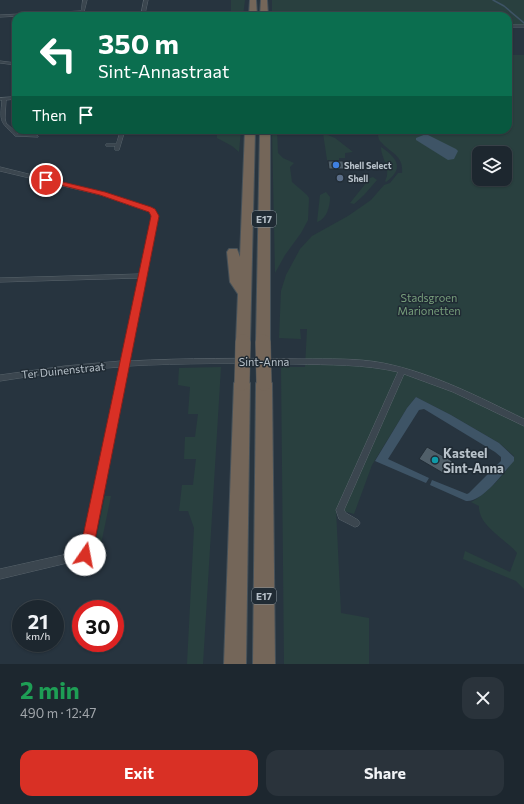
<!DOCTYPE html>
<meta charset="utf-8">
<style>
:root{--surface:#1d272f;--page:#2a333b;--text:#f1f3f6;--muted:#a0a5aa;--line:#3b444b;--accent:#d93025}
body{margin:0;font-family:Commissioner,sans-serif;background:var(--page);color:var(--text);height:100vh;display:flex;flex-direction:column;font-size:15px;white-space:nowrap}
*{box-sizing:border-box;margin:0}
p{font-size:13px;color:var(--muted)}
.icon{flex:none;width:22px;height:22px;fill:none;stroke:currentColor;stroke-width:2;stroke-linecap:round;stroke-linejoin:round}
.map{position:relative;height:664px;overflow:hidden}
.panel{display:flex;flex-direction:column;background:var(--surface);flex:1}
.panel>*{flex:none}
.top-card{position:absolute;left:12px;top:12px;width:500px;height:122px;border-radius:12px;box-shadow:0 1px 3px #0004,0 0 0 1px var(--line);background:#0b6e4f;color:#fff;overflow:hidden}
.controls{position:absolute;left:472px;top:146px;display:grid;gap:8px}
.controls a{display:grid;place-items:center;width:40px;height:40px;border-radius:8px;background:var(--surface);box-shadow:0 1px 3px #0004,0 0 0 1px var(--line);font-size:20px}
.speed{position:absolute;left:12px;top:600px;display:flex;gap:8px;font-size:20px;font-weight:700;text-align:center}
.speed>*{display:grid;place-content:center;width:52px;height:52px;border-radius:50%;background:var(--surface);box-shadow:0 1px 3px #0004,0 0 0 1px var(--line);line-height:1}
.speed small{font-size:10px;font-weight:400}
.speed .limit{border:6px solid #d22;background:#fff;color:#111}
.pin{position:absolute;display:grid;place-items:center;width:34px;height:34px;color:#fff;margin:-17px;border:2px solid #fff;border-radius:50%;box-shadow:0 1px 4px #0007}
.me{position:absolute;width:44px;margin:-22px;rotate:12deg;stroke-linejoin:round;filter:drop-shadow(0 0 3px #0008)}
.turn{display:flex;align-items:center;gap:14px;height:84px;padding:0 20px;font-size:18px}
.turn .icon{width:52px;height:52px;stroke-width:2.5}
.turn b{display:block;font-size:28px;line-height:34px}
.then{display:flex;align-items:center;height:38px;padding:0 20px;background:#0003;gap:8px;font-size:15px}
.round{display:grid;place-items:center;flex:none;width:42px;height:42px;border-radius:12px;background:var(--page)}
.overview{display:flex;align-items:center;justify-content:space-between;height:68px;padding:0 20px}
h1{font-size:24px;font-weight:700;line-height:30px;color:#1e9e55}
.button{display:flex;gap:8px;margin-top:auto;padding:8px 20px}
.button a{flex:1;height:46px;border-radius:12px;background:var(--accent);color:#fff;font-size:16px;font-weight:700;line-height:46px;text-align:center}
.button a+a{background:var(--page);color:var(--text)}
.map>svg:first-child{display:block}
.green{fill:#29403f;fill-rule:evenodd}
.water{fill:#3e5466}
.lines{fill:none;stroke-linecap:round;stroke-linejoin:round}
.stream{stroke:#3e5466;stroke-width:1.5}
.building{fill:#505f69;stroke:#222d36}
.street-casing{stroke:#59646c;stroke-width:1}
.highway-casing{stroke:#465159;stroke-width:2}
.street{fill:#3b464f;fill-rule:evenodd}
.highway{fill:#746659;fill-rule:evenodd}
.highway-bridge-casing{stroke:#465159;stroke-width:16;stroke-linecap:butt}
.highway-bridge{stroke:#746659;stroke-width:15}
.route{fill:#d93025;stroke:#8d1f18}
.shop-dot{fill:#3f7fe0;stroke:#202b34;stroke-width:1.5}
.service-dot{fill:#5c6f8a;stroke:#202b34;stroke-width:1.5}
.culture-dot{fill:#0f9aa8;stroke:#202b34;stroke-width:1.5}
.labels{text-anchor:middle;dominant-baseline:central;stroke-width:3;stroke-linejoin:round;paint-order:stroke}
.far-poi-label{font-size:9px;font-weight:bold;fill:#b7c1c9;stroke:#202b34;text-anchor:start}
.shield{fill:#202b34;stroke:#8a949c;stroke-width:1}
.shield-label{font-size:10px;font-weight:bold;fill:#b7c1c9}
.park-label{font-size:11px;fill:#779e7b;stroke:#202b34}
.street-label{font-size:11px;fill:#b7c1c9;stroke:#202b34}
.near-poi-label{font-size:13px;font-weight:bold;fill:#b7c1c9;stroke:#202b34;text-anchor:start}
</style>
<div class="map">
<svg width="524" height="664" viewBox="0 0 524 664">
<rect width="100%" height="100%" fill="#27343f"/>
<g class="green">
<polygon points="231,0 245,0 243,16 207,16 231,15"/>
<polygon points="272,0 524,0 524,27 508,27 508,16 272,16"/>
<path d="M508,52L511,55H524V589L516,581L463,559L465,551L510,572L517,553C506,539 478,526 479,506L471,502C482,498 513,468 514,456L499,443L451,415L416,397L407,408L372,465L354,514L336,509L341,613L369,618V664H284L281,367H305L307,329H300L301,339L279,338L281,291L286,275L300,249L312,236L348,216L371,200L384,185L390,183L398,173H402C404,155 390,153 381,142C378,140 378,134 377,130H508ZM479,153H505V179H479Z"/>
<polygon points="221,130 241,130 239,152 232,146 217,138 217,133"/>
<polygon points="272,130 277,130 278,153 283,158 294,163 290,167 292,182 307,195 309,198 308,220 301,233 285,255 275,273"/>
<polygon points="323,133 335,138 353,152 345,153 345,158 339,158 339,160 327,160"/>
<path d="M381,147C397,158 405,168 386,182L385,181C392,170 381,158 381,147Z"/>
<polygon points="373,177 377,180 364,195 354,204 350,203 370,178"/>
<path d="M326,192L330,197C330,206 327,219 317,222L320,195Z"/>
<polygon points="221,367 203,664 187,664 194,528 188,511 179,511 182,485 193,485 196,459 184,459 185,437 195,437 198,414 188,414 190,387 178,385 179,368"/>
<polygon points="105,496 111,496 100,549 94,550"/>
</g>
<g class="water">
<polygon points="426,134 456,149 458,151 454,159 448,160 416,140 416,138"/>
<path d="M416,397L451,415L499,443L514,457V461C503,473 482,503 466,501L430,485L432,480L467,494L469,493L501,461V457L495,452L424,409L419,410L388,459L429,478L426,483L375,461L407,408Z"/>
</g>
<g class="lines">
<polyline class="stream" points="493,0 504,6 524,23"/>
</g>
<g class="building">
<polygon points="328,161 343,161 344,169 329,169"/>
<polygon points="427,447 452,461 453,465 448,473 443,473 419,459"/>
</g>
<g class="lines">
<g class="street-casing">
<g id="street">
<polygon points="83,0 87,0 83,16 79,16 80,13 0,17 0,15 81,11"/>
<polygon points="144,0 148,0 145,14 202,12 204,13 202,14 141,16"/>
<rect x="508" y="25" width="16" height="2"/>
<polygon points="0,61 16,63 16,65 0,63"/>
<path d="M16,97V99L6,100L5,118L6,123L18,134L36,135L38,136V137L15,136C0,121 0,123 2,100H0V98Z"/>
<polygon points="121,130 125,130 119,150 115,150 115,146 106,146 106,144 116,144"/>
<path d="M0,167L105,193L155,211L158,216L129,361C186,358 244,358 302,359C329,359 357,358 383,363C433,373 479,397 524,419V426L453,392L404,374L344,510L346,513L358,520L360,523L358,526L355,527L339,519L336,510L398,372C364,364 329,365 295,364C239,363 183,363 128,366L88,558L0,579V569L81,551L120,367L65,371L0,381V375L65,366L121,361L139,278L0,282V278L140,274L152,216L150,212L101,195L0,171Z"/>
</g>
</g>
<g class="highway-casing">
<g id="highway">
<polygon points="250,0 256,0 257,16 249,16"/>
<polygon points="261,0 267,0 268,16 260,16"/>
<polygon points="245,130 255,130 250,342 248,346 243,347 238,346 236,342 238,294 230,282 227,252 229,249 237,249 240,257"/>
<polygon points="260,130 270,130 270,342 268,346 263,347 258,346 256,342"/>
<polygon points="242,377 247,379 250,383 246,664 224,664 234,383 237,379"/>
<polygon points="264,377 269,379 272,383 275,664 253,664 256,383 259,379"/>
</g>
</g>
<use href="#street" class="street"/>
<use href="#highway" class="highway"/>
<g class="highway-bridge-casing">
<g id="highway-bridge">
<polyline points="263,342 264,383"/>
<polyline points="242,383 243,342"/>
</g>
</g>
<use href="#highway-bridge" class="highway-bridge"/>
</g>
<polygon class="route" points="46,178 105,192 151,207 155,209 159,216 92,555 90,559 85,561 81,559 79,555 151,216 149,212 146,211 100,195 44,181 44,179"/>
<circle class="shop-dot" cx="336" cy="165" r="4"/>
<circle class="service-dot" cx="340" cy="178" r="4"/>
<circle class="culture-dot" cx="435" cy="460" r="4"/>
<g class="labels">
<g class="far-poi-label">
<text x="344" y="165">Shell Select</text>
<text x="348" y="178">Shell</text>
</g>
<g class="shield">
<rect x="252" y="211" width="24" height="16" rx="3"/>
<rect x="252" y="588" width="24" height="16" rx="3"/>
</g>
<g class="shield-label">
<text x="264" y="219">E17</text>
<text x="264" y="596">E17</text>
</g>
<g class="park-label">
<text x="429" y="297">Stadsgroen<tspan x="429" dy="13">Marionetten</tspan></text>
</g>
<g class="street-label">
<text x="264" y="361">Sint-Anna</text>
<text transform="translate(63 370) rotate(-6)">Ter Duinenstraat</text>
</g>
<g class="near-poi-label">
<text x="443" y="453">Kasteel<tspan x="443" dy="15">Sint-Anna</tspan></text>
</g>
</g>
</svg>
<div class="controls">
<a><svg class="icon" aria-label="layers" viewBox="0 0 24 24"><path d="M12 4l9 5-9 5-9-5zM3 14l9 5 9-5"/></svg></a>
</div>
<div class="speed"><div>21<small>km/h</small></div><div class="limit">30</div></div>
<div class="pin" style="left:46px;top:180px;background:#d93025"><svg class="icon" aria-label="arrive" viewBox="0 0 24 24"><path d="M6 21V4h12l-3 4 3 4H6"/></svg></div>
<svg class="me" style="left:85px;top:555px" viewBox="-20 -20 40 40"><circle r="19" fill="#fff"/><path d="M0-13L10 11 0 6-10 11z" fill="#d93025"/></svg>
<div class="top-card">
<div class="turn"><svg class="icon" aria-label="left" viewBox="0 0 24 24"><path d="M17 20v-9H6M10 6l-5 5 5 5"/></svg><div><b>350 m</b>Sint-Annastraat</div></div>
<div class="then">Then<svg class="icon" aria-label="arrive" viewBox="0 0 24 24"><path d="M6 21V4h12l-3 4 3 4H6"/></svg></div>
</div>
</div>
<section class="panel">
<div class="overview"><div><h1>2 min</h1><p>490 m · 12:47</p></div><a class="round"><svg class="icon" aria-label="close" viewBox="0 0 24 24"><path d="M6 6l12 12M18 6L6 18"/></svg></a></div>
<div class="button"><a>Exit</a><a>Share</a></div>
</section>
